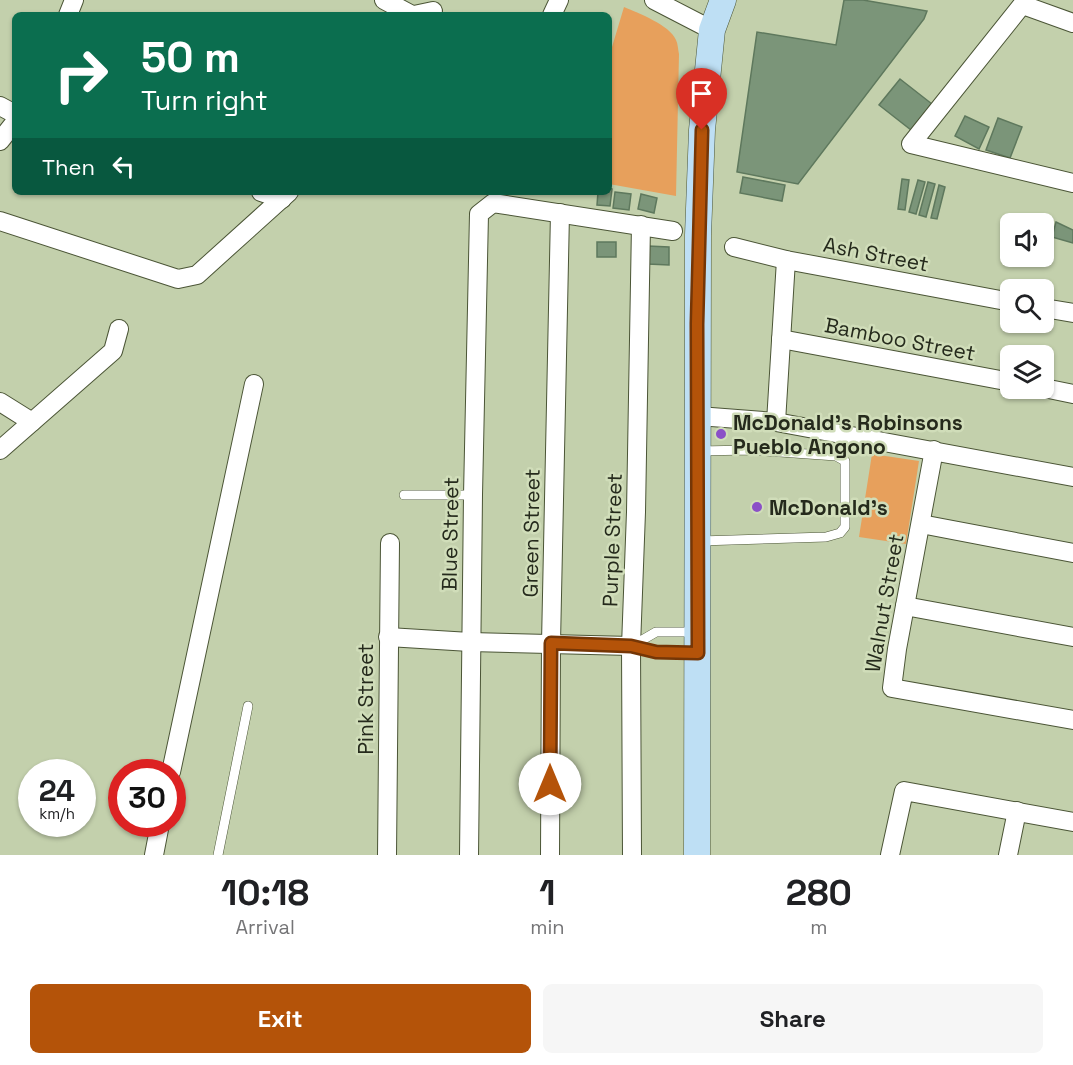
<!DOCTYPE html>
<style>
:root{--surface:#fff;--page:#f6f6f6;--text:#202124;--muted:#757577;--accent:#b45309}
body{margin:0;font-family:"Space Grotesk",sans-serif;background:var(--page);color:var(--text);height:100vh;display:flex;flex-direction:column;font-size:22px;white-space:nowrap}
*{box-sizing:border-box;margin:0}
p{font-size:20px;color:var(--muted)}
.icon{flex:none;width:33px;height:33px;fill:none;stroke:currentColor;stroke-width:2;stroke-linecap:round;stroke-linejoin:round}
.map{position:relative;height:855px;overflow:hidden}
.panel{display:flex;flex-direction:column;background:var(--surface);flex:1}
.panel>*{flex:none}
.hud{position:absolute;left:12px;top:12px;width:600px;height:183px;border-radius:9px;box-shadow:0 2px 4px #0004;background:#0b6e4f;color:#fff;overflow:hidden}
.tools{position:absolute;left:1000px;top:213px;display:grid;gap:12px}
.tools a{display:grid;place-items:center;width:54px;height:54px;border-radius:9px;background:var(--surface);box-shadow:0 2px 4px #0004;font-size:30px}
.speed{position:absolute;left:18px;top:759px;display:flex;gap:12px;font-size:30px;font-weight:700;text-align:center}
.speed>*{display:grid;place-content:center;width:78px;height:78px;border-radius:50%;background:var(--surface);box-shadow:0 2px 4px #0004;line-height:1}
.speed small{font-size:15px;font-weight:400}
.speed .limit{border:9px solid #d22;background:#fff;color:#111}
.pin{position:absolute;display:grid;place-items:center;width:51px;height:51px;color:#fff;margin:-62px -26px;border-radius:50% 50% 50% 0;rotate:-45deg;box-shadow:0 0 6px #0007}
.pin .icon{rotate:45deg}
.me{position:absolute;width:66px;margin:-33px;rotate:0deg;stroke-linejoin:round;filter:drop-shadow(0 0 4px #0008)}
.turn{display:flex;align-items:center;gap:21px;height:126px;padding:0 30px;font-size:27px}
.turn .icon{width:78px;height:78px;stroke-width:2.5}
.turn b{display:block;font-size:42px;line-height:51px}
.then{display:flex;align-items:center;height:57px;padding:0 30px;background:#0003;gap:12px;font-size:22px}
.eta{display:flex;justify-content:space-evenly;align-items:center;height:102px;text-align:center}
.eta b{font-size:36px;font-weight:700;line-height:42px}
.button{display:flex;gap:12px;margin-top:auto;padding:12px 30px}
.button a{flex:1;height:69px;border-radius:9px;background:var(--accent);color:#fff;font-size:24px;font-weight:700;line-height:69px;text-align:center}
.button a+a{background:var(--page);color:var(--text)}
.map>svg:first-child{display:block}
.green{fill:#e7a05c}
.building{fill:#7b9579;stroke:#5e785d;stroke-width:1.5}
.lines{fill:none;stroke-linecap:round;stroke-linejoin:round}
.service-casing{stroke:#4b5536;stroke-width:10}
.minor-casing{stroke:#4b5536;stroke-width:20}
.secondary-casing{stroke:#4b5536;stroke-width:27}
.service{stroke:#fff;stroke-width:9}
.minor{stroke:#fff;stroke-width:18}
.secondary{stroke:#bedff4;stroke-width:26}
.route-casing{stroke:#753606;stroke-width:15}
.route{stroke:#b45309;stroke-width:10}
.poi-dot{fill:#8b50c7;stroke:#d0ddb9;stroke-width:2}
.labels{text-anchor:middle;dominant-baseline:central;stroke-width:5;stroke-linejoin:round;paint-order:stroke}
.street-label{font-size:21px;fill:#252a1c;stroke:#d0ddb9}
.poi-label{font-size:21px;font-weight:bold;fill:#252a1c;stroke:#d0ddb9;text-anchor:start}
</style>
<div class="map">
<svg width="1073" height="855" viewBox="0 0 1073 855">
<rect width="100%" height="100%" fill="#c3d0ac"/>
<g class="green">
<path d="M624,7C638,13 670,25 676,40C678,44 678,50 679,54L676,196L609,184V57Z"/>
<polygon points="872,454 919,461 906,544 859,537"/>
</g>
<g class="building">
<polygon points="844,0 863,0 927,11 924,19 798,184 737,172 757,32 836,45"/>
<polygon points="900,79 932,104 911,130 879,105"/>
<polygon points="965,116 989,127 979,149 955,136"/>
<polygon points="998,118 1022,127 1010,158 986,150"/>
<polygon points="743,177 785,185 782,201 740,193"/>
<polygon points="902,179 909,180 905,210 898,209"/>
<polygon points="918,180 925,182 916,214 909,212"/>
<polygon points="928,182 935,184 926,217 919,215"/>
<polygon points="939,185 945,187 937,219 931,218"/>
<polygon points="609,188 612,189 610,206 597,205 598,192 609,192"/>
<polygon points="615,192 631,194 629,210 613,208"/>
<polygon points="641,194 657,198 654,213 638,209"/>
<polygon points="1056,222 1073,230 1073,243 1052,237"/>
<rect x="597" y="242" width="19" height="15"/>
<polygon points="648,246 669,247 669,265 648,264"/>
</g>
<g class="lines">
<g class="service-casing">
<g id="service">
<polyline points="699,451 750,450 836,456 845,461 845,527 840,533 826,537 700,541"/>
<polyline points="404,495 473,495"/>
<polyline points="631,646 656,653 697,653"/>
<polyline points="632,646 656,632 695,632"/>
<polyline points="218,855 248,706"/>
</g>
</g>
<g class="minor-casing">
<g id="minor">
<polyline points="384,0 412,15"/>
<polyline points="654,0 712,30"/>
<polyline points="1026,0 911,144 1073,183"/>
<polyline points="1023,5 1073,23"/>
<polyline points="68,15 74,0"/>
<polyline points="414,15 433,11"/>
<polyline points="552,15 559,0"/>
<polyline points="0,106 15,114"/>
<polyline points="0,141 15,122"/>
<polyline points="261,192 282,199"/>
<polyline points="0,221 178,279 197,275 289,192"/>
<polyline points="734,247 786,260 1011,302"/>
<polyline points="1044,308 1073,313"/>
<polyline points="781,339 1011,382"/>
<polyline points="1044,388 1073,394"/>
<polyline points="0,402 32,422"/>
<polyline points="698,416 776,422 1073,477"/>
<polyline points="776,422 786,260"/>
<polyline points="0,450 113,351 119,329"/>
<polyline points="934,450 897,649 892,688 1073,720"/>
<polyline points="921,524 1073,553"/>
<polyline points="905,606 1073,637"/>
<polyline points="388,637 470,642 631,646"/>
<polyline points="171,772 254,384"/>
<polyline points="154,855 160,824"/>
<polyline points="387,855 390,543"/>
<polyline points="469,855 473,495 479,214 493,203 673,231"/>
<polyline points="550,855 551,643 560,213"/>
<polyline points="632,855 631,646 636,512 641,225"/>
<polyline points="890,855 904,791 1073,822"/>
<polyline points="1008,855 1017,811"/>
</g>
</g>
<g class="secondary-casing">
<polyline id="secondary" points="697,855 698,235 702,130 712,30 723,0"/>
</g>
<use href="#service" class="service"/>
<use href="#minor" class="minor"/>
<use href="#secondary" class="secondary"/>
</g>
<g class="lines">
<g class="route-casing">
<polyline id="route" points="550,784 551,643 631,646 656,652 698,653 697,324 702,130"/>
</g>
<use href="#route" class="route"/>
</g>
<g class="poi-dot">
<circle cx="721" cy="434" r="6"/>
<circle cx="757" cy="507" r="6"/>
</g>
<g class="labels">
<g class="street-label">
<text transform="translate(876 254) rotate(11)">Ash Street</text>
<text transform="translate(900 339) rotate(11)">Bamboo Street</text>
<text transform="translate(531 533) rotate(-89)">Green Street</text>
<text transform="translate(450 534) rotate(-89)">Blue Street</text>
<text transform="translate(612 540) rotate(-88)">Purple Street</text>
<text transform="translate(884 603) rotate(-80)">Walnut Street</text>
<text transform="translate(365 699) rotate(-90)">Pink Street</text>
</g>
<g class="poi-label">
<text x="733" y="422">McDonald's Robinsons<tspan x="733" dy="24">Pueblo Angono</tspan></text>
<text x="769" y="507">McDonald's</text>
</g>
</g>
</svg>
<div class="tools">
<a><svg class="icon" aria-label="sound" viewBox="0 0 24 24"><path d="M4 9h4l5-4v14l-5-4H4zM17 9q2 3 0 6"/></svg></a>
<a><svg class="icon" aria-label="search" viewBox="0 0 24 24"><circle cx="10" cy="10" r="6"/><path d="M15 15l6 6"/></svg></a>
<a><svg class="icon" aria-label="layers" viewBox="0 0 24 24"><path d="M12 4l9 5-9 5-9-5zM3 14l9 5 9-5"/></svg></a>
</div>
<div class="speed"><div>24<small>km/h</small></div><div class="limit">30</div></div>
<div class="pin" style="left:702px;top:130px;background:#d93025"><svg class="icon" aria-label="arrive" viewBox="0 0 24 24"><path d="M6 21V4h12l-3 4 3 4H6"/></svg></div>
<svg class="me" style="left:550px;top:784px" viewBox="-20 -20 40 40"><circle r="19" fill="#fff"/><path d="M0-13L10 11 0 6-10 11z" fill="#b45309"/></svg>
<div class="hud">
<div class="turn"><svg class="icon" aria-label="right" viewBox="0 0 24 24"><path d="M7 20v-9h11M14 6l5 5-5 5"/></svg><div><b>50 m</b>Turn right</div></div>
<div class="then">Then<svg class="icon" aria-label="left" viewBox="0 0 24 24"><path d="M17 20v-9H6M10 6l-5 5 5 5"/></svg></div>
</div>
</div>
<section class="panel">
<div class="eta">
<div><b>10:18</b><p>Arrival</p></div>
<div><b>1</b><p>min</p></div>
<div><b>280</b><p>m</p></div>
</div>
<div class="button"><a>Exit</a><a>Share</a></div>
</section>
